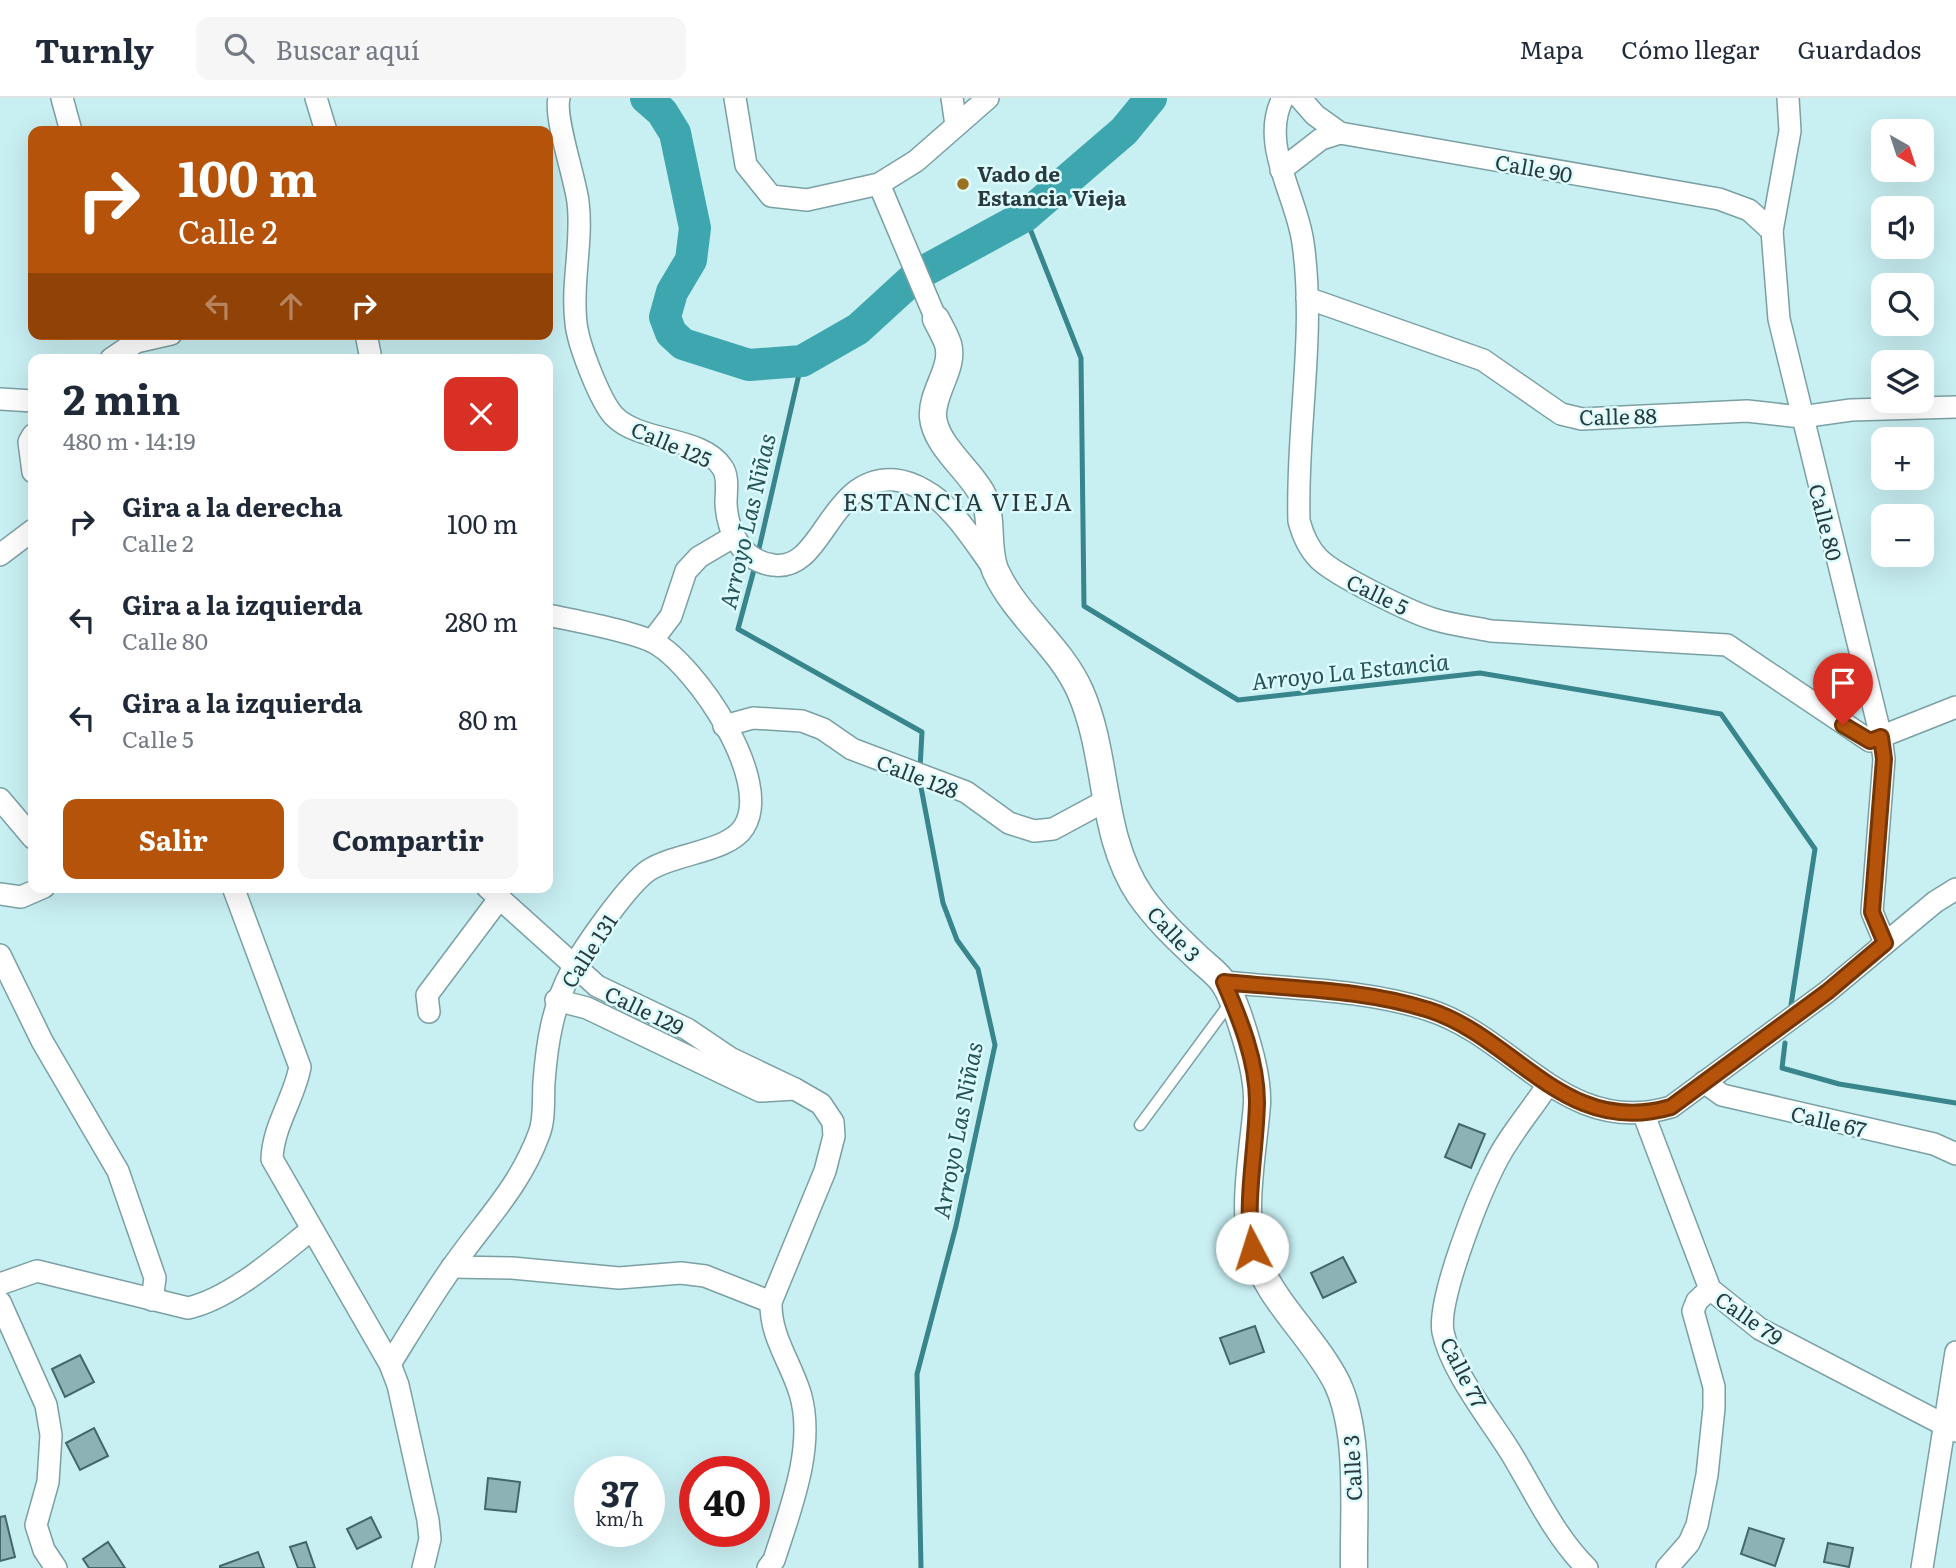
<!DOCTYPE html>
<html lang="es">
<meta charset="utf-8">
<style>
:root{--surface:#fff;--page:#f6f6f7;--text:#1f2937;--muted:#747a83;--line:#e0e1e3;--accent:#b45309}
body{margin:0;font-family:Literata,serif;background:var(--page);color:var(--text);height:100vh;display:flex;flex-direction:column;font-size:26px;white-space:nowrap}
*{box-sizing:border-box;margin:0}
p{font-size:23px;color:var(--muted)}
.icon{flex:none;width:38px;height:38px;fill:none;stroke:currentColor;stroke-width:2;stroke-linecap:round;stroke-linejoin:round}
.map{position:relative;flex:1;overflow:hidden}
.details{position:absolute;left:28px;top:256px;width:525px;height:539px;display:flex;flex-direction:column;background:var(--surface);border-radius:14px;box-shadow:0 7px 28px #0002}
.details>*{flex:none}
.banner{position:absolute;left:28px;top:28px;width:525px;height:214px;border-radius:14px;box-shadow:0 7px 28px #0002;background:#b45309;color:#fff;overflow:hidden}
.needle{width:46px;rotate:141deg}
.fabs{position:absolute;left:1871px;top:21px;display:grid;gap:14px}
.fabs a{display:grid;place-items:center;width:63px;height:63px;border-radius:14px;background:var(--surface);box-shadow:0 7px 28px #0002;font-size:35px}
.speed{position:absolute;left:574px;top:1358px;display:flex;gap:14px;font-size:35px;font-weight:700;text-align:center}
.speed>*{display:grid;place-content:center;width:91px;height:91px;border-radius:50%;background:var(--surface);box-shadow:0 7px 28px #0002;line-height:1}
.speed small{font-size:18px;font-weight:400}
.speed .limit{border:10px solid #d22;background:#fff;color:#111}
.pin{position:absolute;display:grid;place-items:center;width:60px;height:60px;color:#fff;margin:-72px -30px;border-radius:50% 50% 50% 0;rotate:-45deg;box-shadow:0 0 7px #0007}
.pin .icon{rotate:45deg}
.me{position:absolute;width:77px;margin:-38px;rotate:355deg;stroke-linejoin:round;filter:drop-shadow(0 0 5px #0008)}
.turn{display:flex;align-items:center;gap:24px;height:147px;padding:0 35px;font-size:32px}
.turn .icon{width:91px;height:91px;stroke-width:2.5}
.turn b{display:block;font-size:49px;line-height:60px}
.lanes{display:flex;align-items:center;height:66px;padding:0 35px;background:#0003;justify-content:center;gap:35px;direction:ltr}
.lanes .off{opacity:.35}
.round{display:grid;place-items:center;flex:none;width:74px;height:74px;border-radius:14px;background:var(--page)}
.head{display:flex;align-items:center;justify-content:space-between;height:119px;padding:0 35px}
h1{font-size:42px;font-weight:700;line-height:52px}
.action{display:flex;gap:14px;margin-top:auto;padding:14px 35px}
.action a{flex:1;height:80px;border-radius:14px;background:var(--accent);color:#fff;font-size:28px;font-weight:700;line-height:80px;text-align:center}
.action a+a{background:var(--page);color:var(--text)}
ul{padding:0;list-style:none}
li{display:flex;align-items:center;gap:21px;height:98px;padding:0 35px}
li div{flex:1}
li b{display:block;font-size:26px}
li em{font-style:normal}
header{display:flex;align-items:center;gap:42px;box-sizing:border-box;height:98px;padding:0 35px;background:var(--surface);border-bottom:2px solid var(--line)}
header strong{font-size:33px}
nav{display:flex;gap:38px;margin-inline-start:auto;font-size:24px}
.search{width:490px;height:63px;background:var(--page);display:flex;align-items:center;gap:18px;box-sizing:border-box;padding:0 24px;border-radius:14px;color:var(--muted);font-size:26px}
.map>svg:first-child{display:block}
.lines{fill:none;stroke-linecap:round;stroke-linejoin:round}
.stream{stroke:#38858c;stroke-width:5}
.river{stroke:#3ea6ae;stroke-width:32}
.building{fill:#8cb2b5;stroke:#436769;stroke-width:2}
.service-casing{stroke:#7ba0a3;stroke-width:13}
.minor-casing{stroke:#7ba0a3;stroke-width:24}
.tertiary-casing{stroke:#7ba0a3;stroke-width:29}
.service{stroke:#fff;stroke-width:10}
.minor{stroke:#fff;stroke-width:21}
.tertiary{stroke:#fff;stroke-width:26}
.route-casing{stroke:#753606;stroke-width:18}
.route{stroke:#b45309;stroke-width:12}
.poi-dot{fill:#9b701e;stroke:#dcfbfd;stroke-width:2.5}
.labels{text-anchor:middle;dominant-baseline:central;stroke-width:5;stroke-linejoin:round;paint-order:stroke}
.street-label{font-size:21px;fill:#2a393b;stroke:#dcfbfd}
.poi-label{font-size:21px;font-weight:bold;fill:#2a393b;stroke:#dcfbfd;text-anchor:start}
.water-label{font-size:23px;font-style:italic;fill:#265357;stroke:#dcfbfd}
.quarter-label{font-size:24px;letter-spacing:2px;fill:#2a393b;stroke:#dcfbfd}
</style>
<header>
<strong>Turnly</strong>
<div class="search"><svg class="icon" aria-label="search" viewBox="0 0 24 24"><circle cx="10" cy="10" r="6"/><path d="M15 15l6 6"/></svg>Buscar aquí</div>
<nav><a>Mapa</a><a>Cómo llegar</a><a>Guardados</a></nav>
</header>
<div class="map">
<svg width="1956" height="1470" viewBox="0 0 1956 1470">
<rect width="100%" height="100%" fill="#c8eff2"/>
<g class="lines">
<g class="stream">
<polyline points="1025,118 1081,260 1084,508 1238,602 1480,575 1721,616 1815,751 1791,907"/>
<polyline points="758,455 802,263"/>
<polyline points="755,468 738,531 922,634 920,671"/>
<polyline points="920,684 943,805 957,842 978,871 995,947 956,1128 917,1276 921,1470"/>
<polyline points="1785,945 1782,970 1839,986 1956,1005"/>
</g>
<polyline class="river" points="646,0 662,14 675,35 695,130 691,162 672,194 665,219 671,235 683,246 749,267 802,263 858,231 917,177 1025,118 1124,33 1151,0"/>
</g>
<g class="building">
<polygon points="1459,1026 1485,1036 1471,1070 1445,1059"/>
<polygon points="1343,1159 1356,1184 1323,1200 1311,1175"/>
<polygon points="1255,1228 1264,1254 1230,1266 1220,1240"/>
<polygon points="80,1257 94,1284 65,1299 52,1271"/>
<polygon points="94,1330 108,1358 80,1372 66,1345"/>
<polygon points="488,1380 520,1384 516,1414 485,1411"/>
<polygon points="5,1418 15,1459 0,1463 0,1419"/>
<polygon points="371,1419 381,1439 357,1451 347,1431"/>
<polygon points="1749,1430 1784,1441 1775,1468 1741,1456"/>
<polygon points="108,1444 125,1470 89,1470 83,1461"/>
<polygon points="306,1444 315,1470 298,1470 290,1449"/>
<polygon points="1828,1445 1853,1450 1849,1469 1824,1464"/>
<polygon points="258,1454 264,1470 220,1470 220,1468"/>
</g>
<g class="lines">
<g class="service-casing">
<polyline id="service" points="1140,1027 1230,905"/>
</g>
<g class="minor-casing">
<g id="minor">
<polyline points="62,0 71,33"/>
<polyline points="316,0 326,33"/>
<path d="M559,0C554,20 575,79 578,104C583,144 571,185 576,225C578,246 600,303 614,318C640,345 702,338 722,369C729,378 726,394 726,405C727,433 742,463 773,467C824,475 828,377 895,382C914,384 936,397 949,412C966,429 980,452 994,471"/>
<polyline points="735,0 746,67 771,98 807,102 879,86 916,63 988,0"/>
<polyline points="952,0 956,27"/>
<path d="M1283,0C1259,46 1297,98 1303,145C1316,237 1296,331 1299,423C1303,438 1308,450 1319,461C1335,477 1410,514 1433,521C1452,527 1472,529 1491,533L1727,547L1870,643L1956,609"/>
<polyline points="1300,0 1315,17 1340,35 1719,101 1749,112 1772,133"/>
<polyline points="1788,0 1790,33 1772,133 1779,221 1881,639 1884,661 1872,814 1885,845"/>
<polyline points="1281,72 1321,41 1340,35"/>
<polyline points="879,86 936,221"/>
<polyline points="1307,200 1483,262 1561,316 1582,321 1747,313 1801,319 1851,312 1956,309"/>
<polyline points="366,236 371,261"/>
<polyline points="111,261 136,244 171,236"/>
<polyline points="0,301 33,303"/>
<polyline points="33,337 29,344 33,374"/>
<polyline points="0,457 33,432"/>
<polyline points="652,543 671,518 686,473 699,459 733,439"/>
<polyline points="724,628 753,620 802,623 823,631 852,651 966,694 1009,725 1034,733 1053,731 1105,703"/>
<polyline points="0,701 33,740"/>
<path d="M233,789L300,969C294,1001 273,1028 272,1061L390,1266L398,1287L428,1422L430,1441L423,1470"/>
<path d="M487,789L597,888L687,931L730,960L795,991L821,1006L833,1024L834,1038L825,1073L771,1204C770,1238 790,1263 800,1295C816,1348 790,1412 774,1462L768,1470"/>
<polyline points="0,796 21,799 44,789"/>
<polyline points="0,857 42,943 118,1073 155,1180 152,1202"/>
<path d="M1224,884C1291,891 1364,891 1429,912C1516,940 1566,1040 1671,1009L1827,894L1935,804L1956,791"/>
<polyline points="556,902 587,910 760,993 795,991"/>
<polyline points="429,914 427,897 499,801"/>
<polyline points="1704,984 1722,997 1934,1046 1956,1056"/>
<path d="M1547,988C1530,1014 1507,1040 1494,1068C1478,1100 1437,1202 1443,1234C1451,1273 1490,1321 1511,1355C1534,1393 1555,1439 1587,1470"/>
<polyline points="1644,1017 1710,1191 1760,1231 1956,1333"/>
<polyline points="452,1169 512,1170 619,1180 681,1175 705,1178 771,1204"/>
<path d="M0,1186L37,1173L188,1210C230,1201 277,1159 311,1132"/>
<polyline points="0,1204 46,1307 51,1337 48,1384 36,1427 44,1452 56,1470"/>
<path d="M390,1266C410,1234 430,1200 453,1168C485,1122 519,1090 539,1036C545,1021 543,1000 544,984C547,944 553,907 572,872C584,849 629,785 649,772C675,755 729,754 744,729C774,682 695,567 655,545C633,533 575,523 548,517"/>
<polyline points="1667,1470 1689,1445 1697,1427 1707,1377 1714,1310 1714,1289 1693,1213 1697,1203 1710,1191"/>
<polyline points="1922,1470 1956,1254"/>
</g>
</g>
<g class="tertiary-casing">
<path id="tertiary" d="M936,221C940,229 945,237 948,246C955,270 931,294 933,319C935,346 968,371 981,394C995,418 985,450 996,474C1017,519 1060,548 1080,593C1109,658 1099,736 1140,797C1156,820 1176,839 1196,858C1205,867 1219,876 1225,887C1232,898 1237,913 1241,925C1249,950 1258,980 1257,1006C1254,1047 1241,1113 1253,1151C1267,1201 1314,1239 1337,1285C1361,1336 1353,1415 1354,1470"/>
</g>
<use href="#service" class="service"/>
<use href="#minor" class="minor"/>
<use href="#tertiary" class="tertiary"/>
</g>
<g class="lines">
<g class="route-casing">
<path id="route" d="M1252,1150C1245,1102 1256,1053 1257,1004C1257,963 1240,921 1224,884C1291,891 1364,891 1429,912C1516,940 1565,1040 1671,1009L1827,894L1885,845L1872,814L1884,661L1881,639L1870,643L1843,627"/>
</g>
<use href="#route" class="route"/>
</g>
<circle class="poi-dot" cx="963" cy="86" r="7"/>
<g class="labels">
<g class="street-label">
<text transform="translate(1534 69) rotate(10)">Calle 90</text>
<text transform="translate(1618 317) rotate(-1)">Calle 88</text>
<text transform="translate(672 345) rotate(23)">Calle 125</text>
<text transform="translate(1827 424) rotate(76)">Calle 80</text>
<text transform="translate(1378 495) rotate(26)">Calle 5</text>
<text transform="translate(918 677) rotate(21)">Calle 128</text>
<text transform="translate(1175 835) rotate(47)">Calle 3</text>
<text transform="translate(588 852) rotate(-57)">Calle 131</text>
<text transform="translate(645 911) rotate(26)">Calle 129</text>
<text transform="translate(1829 1022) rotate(13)">Calle 67</text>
<text transform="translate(1750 1219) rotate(35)">Calle 79</text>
<text transform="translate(1465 1274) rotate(63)">Calle 77</text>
<text transform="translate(1351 1370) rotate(-93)">Calle 3</text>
</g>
<g class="poi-label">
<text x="977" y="74">Vado de<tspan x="977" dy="24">Estancia Vieja</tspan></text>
</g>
<g class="water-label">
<text transform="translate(746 423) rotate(-77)">Arroyo Las Niñas</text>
<text transform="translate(1350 572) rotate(-6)">Arroyo La Estancia</text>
<text transform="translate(956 1032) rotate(-79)">Arroyo Las Niñas</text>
</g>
<g class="quarter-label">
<text x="958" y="402">ESTANCIA VIEJA</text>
</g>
</g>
</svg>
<div class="fabs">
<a><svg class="needle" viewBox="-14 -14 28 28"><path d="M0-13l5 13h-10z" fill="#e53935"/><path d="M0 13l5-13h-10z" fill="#747a83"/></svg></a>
<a><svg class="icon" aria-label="sound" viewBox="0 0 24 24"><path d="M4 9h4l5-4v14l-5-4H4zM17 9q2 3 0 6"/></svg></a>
<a><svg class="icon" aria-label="search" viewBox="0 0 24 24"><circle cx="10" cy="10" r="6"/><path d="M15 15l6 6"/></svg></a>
<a><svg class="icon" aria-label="layers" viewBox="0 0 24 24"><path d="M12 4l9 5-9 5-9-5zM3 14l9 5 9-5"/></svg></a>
<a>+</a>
<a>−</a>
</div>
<div class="speed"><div>37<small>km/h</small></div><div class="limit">40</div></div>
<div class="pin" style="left:1843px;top:627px;background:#d93025"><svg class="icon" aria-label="arrive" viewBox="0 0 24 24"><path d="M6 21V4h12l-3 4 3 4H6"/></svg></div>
<svg class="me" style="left:1252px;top:1150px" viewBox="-20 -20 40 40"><circle r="19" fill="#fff"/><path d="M0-13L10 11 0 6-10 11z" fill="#b45309"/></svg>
<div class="banner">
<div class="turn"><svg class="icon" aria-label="right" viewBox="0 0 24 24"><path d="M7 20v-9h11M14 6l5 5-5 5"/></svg><div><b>100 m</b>Calle 2</div></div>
<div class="lanes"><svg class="icon off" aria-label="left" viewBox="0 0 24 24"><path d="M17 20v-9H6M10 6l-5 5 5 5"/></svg><svg class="icon off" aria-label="ahead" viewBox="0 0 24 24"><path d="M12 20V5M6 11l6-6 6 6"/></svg><svg class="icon" aria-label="right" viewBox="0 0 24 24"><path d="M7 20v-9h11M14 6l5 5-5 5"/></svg></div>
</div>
<section class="details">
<div class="head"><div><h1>2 min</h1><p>480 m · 14:19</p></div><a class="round" style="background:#d93025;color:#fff"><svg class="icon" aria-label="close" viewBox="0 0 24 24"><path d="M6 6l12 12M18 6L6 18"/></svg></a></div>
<ul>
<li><svg class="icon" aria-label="right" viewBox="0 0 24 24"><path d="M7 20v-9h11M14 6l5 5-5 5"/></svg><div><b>Gira a la derecha</b><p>Calle 2</p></div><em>100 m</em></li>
<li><svg class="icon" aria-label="left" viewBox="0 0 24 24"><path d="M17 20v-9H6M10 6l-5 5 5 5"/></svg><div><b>Gira a la izquierda</b><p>Calle 80</p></div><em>280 m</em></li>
<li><svg class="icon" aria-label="left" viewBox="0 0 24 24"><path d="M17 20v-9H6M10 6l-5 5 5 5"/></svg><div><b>Gira a la izquierda</b><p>Calle 5</p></div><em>80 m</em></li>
</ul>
<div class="action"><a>Salir</a><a>Compartir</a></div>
</section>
</div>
